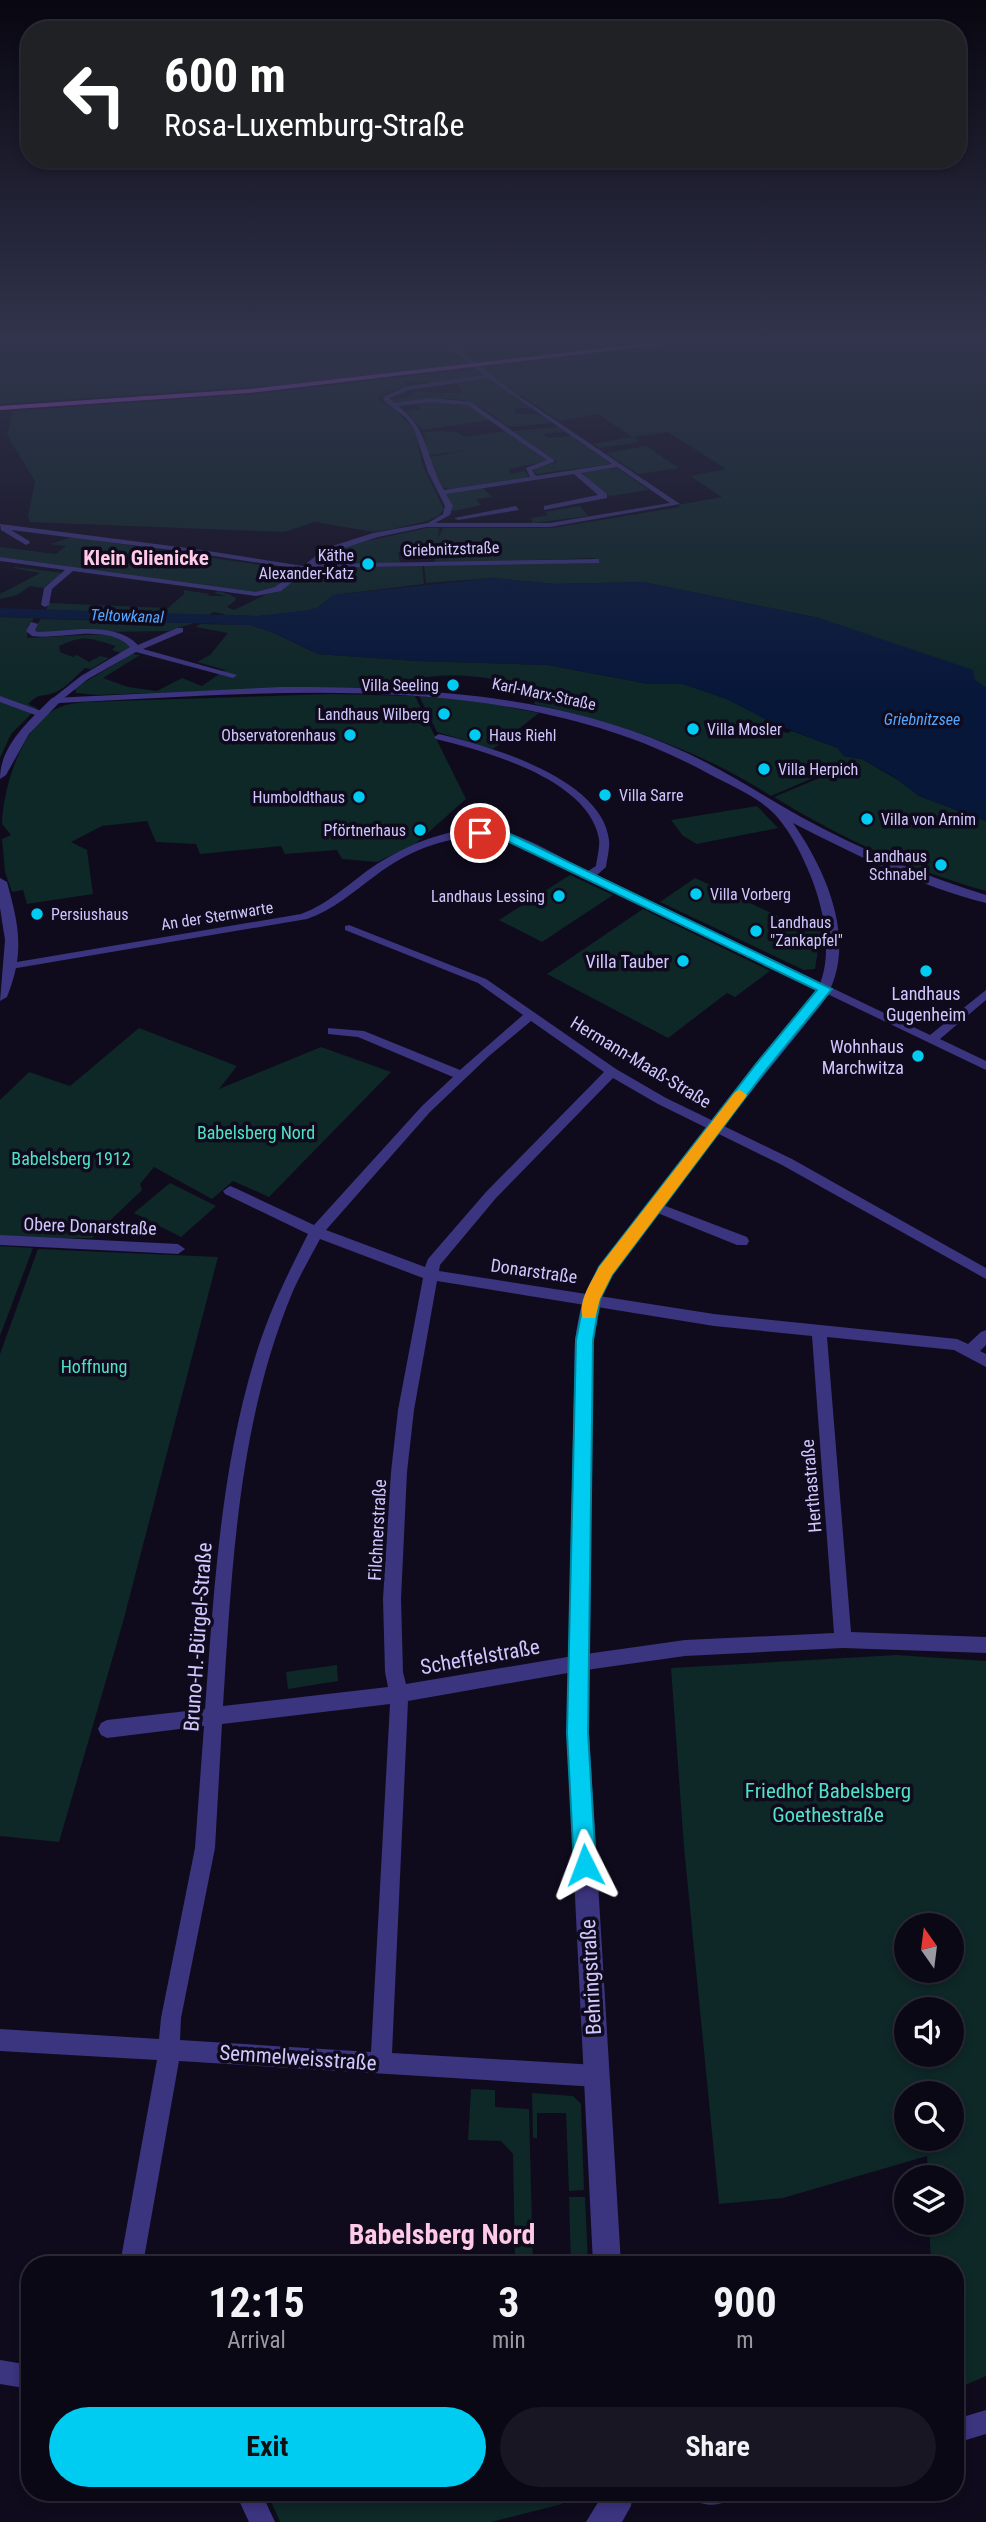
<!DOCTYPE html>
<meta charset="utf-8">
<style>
:root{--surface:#0b0816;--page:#191623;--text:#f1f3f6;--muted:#9a9aa1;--line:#2b2935;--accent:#00ccf2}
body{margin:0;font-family:"Roboto Condensed",sans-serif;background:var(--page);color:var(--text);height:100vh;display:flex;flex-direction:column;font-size:26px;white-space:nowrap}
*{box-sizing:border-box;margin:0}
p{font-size:23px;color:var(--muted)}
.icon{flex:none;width:38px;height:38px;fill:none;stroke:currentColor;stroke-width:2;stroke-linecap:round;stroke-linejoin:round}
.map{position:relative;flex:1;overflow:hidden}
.side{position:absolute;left:21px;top:2256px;width:943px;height:245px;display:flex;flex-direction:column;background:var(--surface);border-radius:28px;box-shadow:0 4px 10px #0003,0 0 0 2px var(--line)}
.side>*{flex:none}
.hud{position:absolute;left:21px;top:21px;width:945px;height:147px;border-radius:28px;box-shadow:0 4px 10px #0003,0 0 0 2px var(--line);background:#202124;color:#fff;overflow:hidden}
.needle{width:46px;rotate:346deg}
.controls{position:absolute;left:894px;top:1913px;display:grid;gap:14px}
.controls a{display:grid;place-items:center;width:70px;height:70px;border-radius:50%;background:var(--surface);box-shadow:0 4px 10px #0003,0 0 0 2px var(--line);font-size:35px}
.pin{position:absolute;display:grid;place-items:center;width:60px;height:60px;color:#fff;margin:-30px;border:4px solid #fff;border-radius:50%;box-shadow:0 2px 7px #0007}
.me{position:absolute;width:77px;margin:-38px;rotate:357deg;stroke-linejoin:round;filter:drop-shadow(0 0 5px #0008)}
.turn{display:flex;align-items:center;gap:24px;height:147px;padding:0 28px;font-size:32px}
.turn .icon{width:91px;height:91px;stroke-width:2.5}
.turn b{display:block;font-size:49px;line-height:60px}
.eta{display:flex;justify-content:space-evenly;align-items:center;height:119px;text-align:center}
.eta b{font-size:42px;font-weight:700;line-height:49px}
.action{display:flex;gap:14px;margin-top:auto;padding:14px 28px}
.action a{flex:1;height:80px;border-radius:42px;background:var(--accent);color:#111;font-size:28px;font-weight:700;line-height:80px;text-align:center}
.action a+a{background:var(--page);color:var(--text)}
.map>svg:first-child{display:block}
.green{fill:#0e2727;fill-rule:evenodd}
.water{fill:#07173a}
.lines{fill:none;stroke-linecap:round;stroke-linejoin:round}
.minor{fill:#3b347e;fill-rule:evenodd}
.tertiary{fill:#3b347e;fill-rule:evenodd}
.primary{fill:#c74eff;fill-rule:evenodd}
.route{fill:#00ccf2;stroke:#00859d;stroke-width:2}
.slow{fill:#f59e0b}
.poi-dot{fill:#00ccf2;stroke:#0f0b1d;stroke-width:2.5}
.labels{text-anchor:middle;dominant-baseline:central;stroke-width:7;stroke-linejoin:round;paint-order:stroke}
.far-street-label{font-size:16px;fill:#d1c7ff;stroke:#0f0b1d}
.far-poi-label{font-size:16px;fill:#d1c7ff;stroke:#0f0b1d;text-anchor:end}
.far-water-label{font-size:16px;font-style:italic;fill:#55a6ff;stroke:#0f0b1d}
.poi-label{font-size:18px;fill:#d1c7ff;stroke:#0f0b1d;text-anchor:end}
.street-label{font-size:18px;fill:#d1c7ff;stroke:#0f0b1d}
.park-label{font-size:18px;fill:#4fe2c6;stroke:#0f0b1d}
.far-district-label{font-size:21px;font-weight:bold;fill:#ffc9e8;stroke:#0f0b1d}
.near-street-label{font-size:21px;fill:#d1c7ff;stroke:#0f0b1d}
.near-park-label{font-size:21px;fill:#4fe2c6;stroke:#0f0b1d}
.near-district-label{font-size:28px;font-weight:bold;fill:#ffc9e8;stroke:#0f0b1d}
</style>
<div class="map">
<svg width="986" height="2522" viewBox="0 0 986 2522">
<rect width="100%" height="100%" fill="#0f0b1d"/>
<g class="green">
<polygon points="0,340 676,340 282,385 0,404"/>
<path d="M724,340H986V688L975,680L819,618L643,582L554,584L494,578L426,583L424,566L597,560L594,558L435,563L436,550L398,552L400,563L317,564L344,546L427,528H439L438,538L443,528H552L680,507L678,505L722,497L690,476L726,469L668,432L634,437L639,442L600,448L593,444L632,437L598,414L559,421L521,395H512L531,408H514L515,414H538L552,423L508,427C498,419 488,410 476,405C453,393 420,401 395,404L389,400L411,397L414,392L461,393V387C447,379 447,384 433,383C421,382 416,380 403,381L408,387L389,391L377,399L397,412L415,431L423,466L444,509L438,516L427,521L392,529L374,532L315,522L284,532L30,522L28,516L35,481L7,435L13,411L256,394Z"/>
<polygon points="433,401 467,403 491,420 422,430 406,411 421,409 415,403"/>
<polygon points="558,427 565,432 543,434 548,438 571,436 611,464 536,474 533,469 557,462 514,431"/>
<polygon points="443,431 457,432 464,437 506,431 548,461 509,469 510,474 525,471 528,476 526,478 450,489 442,487 430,457 469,450 429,455 423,432"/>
<polygon points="646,446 679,468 638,474 606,453"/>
<polygon points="617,468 649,490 610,496 590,483 582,472"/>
<polygon points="482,487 492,497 476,499 481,505 478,506 453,511 446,494"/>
<polygon points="580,506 588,516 532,523 531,518 548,515 545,512"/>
<polygon points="73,537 294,570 279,584 281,585 256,593 0,557 0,547 56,554 66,546 50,544"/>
<polygon points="422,566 424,584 333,595 317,608 298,613 257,616 223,615 225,614 214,612 208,615 46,610 49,603 168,608 184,594 184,590 209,594 207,596 226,596 214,593 218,591 232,595 230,596 235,597 236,600 227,607 234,610 290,583 310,568"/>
<polygon points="15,567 63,573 43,588 30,586 17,595 0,599 0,594 40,573 13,568"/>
<path d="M0,617L34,618L28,626L27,638L106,634L114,635L132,646L121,653L112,650L116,646C90,638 84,634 59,646L60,652L73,657L77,655L89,662L100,656L109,658L91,669L85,668C76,676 64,690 53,693C39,698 41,692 28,704L37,708L11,734L0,758Z"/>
<polygon points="41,619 194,623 168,631 42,633 36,632 34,628"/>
<path d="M200,624L250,625L272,632L318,654L417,661L548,665L649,684H683L727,699L785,728L781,731L787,733L792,731L838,748L844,756L862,759L905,784L919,796L986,821V891C911,870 840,838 774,797L836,771L834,769L771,796C699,749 617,723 534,704L542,688C501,681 458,669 417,679L411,689L299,688L96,695L76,693L75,688L132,654L140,655L103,678L128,687L157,691L182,678L202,686L225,670L197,662L210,655L228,633L196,627Z"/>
<path d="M333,694L415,696L466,799L414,845L377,862L342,859L337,850L285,854L281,846L200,854L196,844L156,842L147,821L102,826L71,842L87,850L93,894L27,904L23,890L12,892L5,872L2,839L11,835L2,824C3,787 22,725 58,708C66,704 77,703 85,702Z"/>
<polygon points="419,696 477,701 539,713 493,749 437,732"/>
<polygon points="757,806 778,828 697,844 683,836 671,820"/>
<polygon points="570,875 613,895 542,942 499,920"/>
<polygon points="695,878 802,927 821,930 815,969 804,970 660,902"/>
<polygon points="643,909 770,971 735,997 727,993 668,1038 547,974"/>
<polygon points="139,1028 237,1066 219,1089 321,1047 391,1072 269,1197 233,1181 212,1199 154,1167 140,1184 142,1190 92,1238 17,1239 0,1235 0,1100 29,1072 70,1086"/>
<polygon points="170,1183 216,1206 181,1237 134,1213"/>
<polygon points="0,1246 33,1248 0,1336"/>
<polygon points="38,1249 218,1257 123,1622 59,1842 0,1836 0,1354"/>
<path d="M897,1655L986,1661V2376L956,2389V2264H931L929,2223L952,2222V2177H928L927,2156L783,2198L719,2204L684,1847L671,1668ZM906,1925H952V1970H906ZM906,2009H952V2054H906ZM906,2093H952V2138H906Z"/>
<polygon points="337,1665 338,1681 288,1689 286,1672"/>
<polygon points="471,2089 495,2090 495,2107 529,2109 533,2264 515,2264 513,2154 501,2141 468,2140"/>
<polygon points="532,2093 573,2096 581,2104 584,2190 569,2191 566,2113 537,2113 537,2138 533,2138"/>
<polygon points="569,2197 585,2197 588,2264 571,2264"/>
<polygon points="267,2492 562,2492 562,2504 491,2522 280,2522"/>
</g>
<polygon class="water" points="494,578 554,584 643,582 819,618 973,670 975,680 986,688 986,821 919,796 891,775 862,759 844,756 838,748 772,723 727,699 683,684 649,684 548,665 417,661 318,654 272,632 250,625 0,617 0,608 257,616 308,610 317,608 333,595"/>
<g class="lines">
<g class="minor">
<path d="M440,340H447L513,392L680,504L550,527H426L378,537L332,552L316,564L599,559V563H596L310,568L281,591L256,596L73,571L52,589L49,605L45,607L41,605L44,588L65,570L0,561V557L256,592L275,587L299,569L195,553L11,530L29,541L30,543L26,545L1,530L0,524L195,549L303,566L326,548L373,533L428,523L443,514L445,506L428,472L414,429L406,418L385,402L383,397L408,386L484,375ZM488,378L612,464L536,476L532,470L554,462V460L471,402L431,398L394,403L389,398L409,390ZM431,402L467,405L547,460L526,468L530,477L444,490C426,458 429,429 398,406ZM617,467L670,503L550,523H435L450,515L453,506L446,494L574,474L598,495L544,506V510L607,498V494L581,473Z"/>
<polygon points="516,506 519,510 458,520 454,518"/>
<path d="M31,622L38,624L35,630L37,632C69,632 113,620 138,645L177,628H183V632L143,649L237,675L233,678L136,652L88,679L59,702H53V698L81,676L130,647C107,623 62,640 32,636L26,631Z"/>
<polygon points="0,696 44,712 46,714 38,716 0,702"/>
<path d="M439,734C489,746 602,778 609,840C610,848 607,859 606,867L597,875L930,1035L986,990V1000L940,1039L986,1061V1070L502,838C456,832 411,848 375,876C353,892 333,910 307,919L11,969L5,966L11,963L301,914C331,903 351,881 377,864C412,842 463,821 505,832C529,838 565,860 588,871L596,866C597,858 600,847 599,839C589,779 485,751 436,739L434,737Z"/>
<path d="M349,925L486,979L616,1069L666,1098L792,1159L986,1268V1279L782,1165L658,1104L613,1078L496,1198L440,1265L439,1271L714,1314L957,1339L968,1344L981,1332L986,1330V1345L980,1351L986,1354V1367L954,1350L827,1337L851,1632L986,1637V1653L843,1648L685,1656L579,1671L408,1701L392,2053L597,2065L605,2068L608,2076L605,2084L597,2087L179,2061L143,2264H120L157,2060L0,2051V2029L159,2039L161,2018L195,1848L204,1726L107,1738L101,1735L98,1729L101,1723L107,1720L205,1709C214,1592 220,1474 254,1361C267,1316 287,1275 308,1234L225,1194L223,1191L230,1186L235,1188L314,1225L422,1106L453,1077L358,1037L328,1034V1028L364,1031L460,1070L523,1015L478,983L345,930V926ZM531,1021L604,1072L486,1192L428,1259L425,1267L326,1230L430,1112L489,1056ZM320,1239L423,1278L398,1410L391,1472L383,1599L385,1672L388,1687L223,1706C232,1567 238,1422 293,1291C301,1273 311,1256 320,1239ZM437,1281L714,1326L812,1336L834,1633L685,1640L579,1655L406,1684L403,1672L401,1599L407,1472L414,1410ZM390,1704L371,2052L180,2040L181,2018L215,1848L222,1724Z"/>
<polygon points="655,1202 747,1237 749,1241 747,1245 737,1245 650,1210 648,1207"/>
<polygon points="0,1235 178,1244 185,1249 178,1254 0,1245"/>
<polygon points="0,2360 30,2365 30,2389 0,2384"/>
<polygon points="986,2410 986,2434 956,2443 956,2419"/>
<polygon points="235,2492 261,2492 275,2522 249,2522"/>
<path d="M691,2492H732L728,2501C716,2506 707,2506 695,2501Z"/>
</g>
<g class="tertiary">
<path d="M282,687C413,687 549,693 671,746C717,765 758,793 801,817C860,849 922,875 986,895V903C919,886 855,855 793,823C828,873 861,949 821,1005L728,1120L612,1275L601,1299L593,1340L589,1733L621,2264H593L567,1733L575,1340C577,1327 579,1313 583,1300C593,1268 619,1241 639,1215C679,1162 719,1110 760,1058C778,1036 803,1015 817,990C834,958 824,909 811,877C802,854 787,824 768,808C751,794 728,784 709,774C516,667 271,693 59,703L29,734L6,775L0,779C0,745 30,720 52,698Z"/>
<path d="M0,878L7,882C19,926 25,953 7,997L0,1001L5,940L0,908Z"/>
<polygon points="601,2492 633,2492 631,2506 622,2522 586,2522 600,2499"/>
</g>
<polygon class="primary" points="676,340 702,340 249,393 0,410 0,406 249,389"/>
</g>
<linearGradient id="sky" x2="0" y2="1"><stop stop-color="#080610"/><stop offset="0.49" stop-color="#31344c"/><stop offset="1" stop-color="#31344c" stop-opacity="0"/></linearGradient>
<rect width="986" height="694" fill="url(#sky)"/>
<polygon class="route" points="480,829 508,833 832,989 766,1070 612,1275 600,1299 593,1340 588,1733 596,1865 593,1873 585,1876 577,1873 574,1865 567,1733 576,1340 584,1299 599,1267 756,1064 817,990 501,838 476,835 476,830"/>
<path class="slow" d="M740,1090L747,1095L745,1098L612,1275L600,1299L595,1318H583C577,1302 592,1281 599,1267L735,1092Z"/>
<g class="poi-dot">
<circle cx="368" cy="564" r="7"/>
<circle cx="453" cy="685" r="7"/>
<circle cx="444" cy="714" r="7"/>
<circle cx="693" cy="729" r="7"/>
<circle cx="350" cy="735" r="7"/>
<circle cx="475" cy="735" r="7"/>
<circle cx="764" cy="769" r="7"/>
<circle cx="605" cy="795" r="7"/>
<circle cx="359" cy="797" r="7"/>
<circle cx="867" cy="819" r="7"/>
<circle cx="420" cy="830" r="7"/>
<circle cx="941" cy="865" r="7"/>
<circle cx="696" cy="894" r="7"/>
<circle cx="559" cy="896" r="7"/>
<circle cx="37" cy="914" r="7"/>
<circle cx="756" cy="931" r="7"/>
<circle cx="683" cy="961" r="7"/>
<circle cx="926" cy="971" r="7"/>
<circle cx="918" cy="1056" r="7"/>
</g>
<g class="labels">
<g class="far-street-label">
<text transform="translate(451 549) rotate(-2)">Griebnitzstraße</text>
<text transform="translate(544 694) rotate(12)">Karl-Marx-Straße</text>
<text transform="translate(217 916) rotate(-9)">An der Sternwarte</text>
</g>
<g class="far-poi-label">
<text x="354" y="555">Käthe<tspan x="354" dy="18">Alexander-Katz</tspan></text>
<text x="439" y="685">Villa Seeling</text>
<text x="430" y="714">Landhaus Wilberg</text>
<text x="707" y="729" text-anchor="start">Villa Mosler</text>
<text x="336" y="735">Observatorenhaus</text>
<text x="489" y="735" text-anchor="start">Haus Riehl</text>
<text x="778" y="769" text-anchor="start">Villa Herpich</text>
<text x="619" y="795" text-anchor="start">Villa Sarre</text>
<text x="345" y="797">Humboldthaus</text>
<text x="881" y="819" text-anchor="start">Villa von Arnim</text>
<text x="406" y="830">Pförtnerhaus</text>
<text x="927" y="856">Landhaus<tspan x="927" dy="18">Schnabel</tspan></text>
<text x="710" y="894" text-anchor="start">Villa Vorberg</text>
<text x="545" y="896">Landhaus Lessing</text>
<text x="51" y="914" text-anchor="start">Persiushaus</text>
<text x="770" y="922" text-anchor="start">Landhaus<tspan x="770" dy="18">"Zankapfel"</tspan></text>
</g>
<g class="far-water-label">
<text transform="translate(127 616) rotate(2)">Teltowkanal</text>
<text x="922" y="719">Griebnitzsee</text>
</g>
<g class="poi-label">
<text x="669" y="961">Villa Tauber</text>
<text x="926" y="993" text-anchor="middle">Landhaus<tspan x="926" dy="21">Gugenheim</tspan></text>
<text x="904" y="1046">Wohnhaus<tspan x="904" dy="21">Marchwitza</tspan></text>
</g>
<g class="street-label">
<text transform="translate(641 1062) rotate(31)">Hermann-Maaß-Straße</text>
<text transform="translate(90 1226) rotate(2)">Obere Donarstraße</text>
<text transform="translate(534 1271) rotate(8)">Donarstraße</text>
<text transform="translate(811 1486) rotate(-95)">Herthastraße</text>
<text transform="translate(377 1530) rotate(-87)">Filchnerstraße</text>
</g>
<g class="park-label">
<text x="256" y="1132">Babelsberg Nord</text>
<text x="71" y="1158">Babelsberg 1912</text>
<text x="94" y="1366">Hoffnung</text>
</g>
<g class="far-district-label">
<text x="146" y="558">Klein Glienicke</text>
</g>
<g class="near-street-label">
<text transform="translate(198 1637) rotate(-86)">Bruno-H.-Bürgel-Straße</text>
<text transform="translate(480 1657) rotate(-10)">Scheffelstraße</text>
<text transform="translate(591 1977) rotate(-93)">Behringstraße</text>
<text transform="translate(298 2058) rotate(4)">Semmelweisstraße</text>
</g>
<g class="near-park-label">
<text x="828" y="1791">Friedhof Babelsberg<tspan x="828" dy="24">Goethestraße</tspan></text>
</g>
<g class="near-district-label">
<text x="442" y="2234">Babelsberg Nord</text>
</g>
</g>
</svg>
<div class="controls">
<a><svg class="needle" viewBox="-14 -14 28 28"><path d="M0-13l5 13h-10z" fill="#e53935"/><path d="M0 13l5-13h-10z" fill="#9a9aa1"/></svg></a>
<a><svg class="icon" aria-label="sound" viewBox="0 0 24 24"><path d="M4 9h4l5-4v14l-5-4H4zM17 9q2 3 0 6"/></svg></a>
<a><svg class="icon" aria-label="search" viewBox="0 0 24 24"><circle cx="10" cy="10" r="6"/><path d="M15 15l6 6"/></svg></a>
<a><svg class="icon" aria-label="layers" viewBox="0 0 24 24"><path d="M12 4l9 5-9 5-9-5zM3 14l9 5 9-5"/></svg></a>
</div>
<div class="pin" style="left:480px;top:833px;background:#d93025"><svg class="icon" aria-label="arrive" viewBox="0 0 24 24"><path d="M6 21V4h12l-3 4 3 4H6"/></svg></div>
<svg class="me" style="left:585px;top:1865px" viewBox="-20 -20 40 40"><path d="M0-17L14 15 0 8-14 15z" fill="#00ccf2" stroke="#fff" stroke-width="4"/></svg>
<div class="hud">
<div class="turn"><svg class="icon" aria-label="left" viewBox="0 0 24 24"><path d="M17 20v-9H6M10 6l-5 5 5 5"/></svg><div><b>600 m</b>Rosa-Luxemburg-Straße</div></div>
</div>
<section class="side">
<div class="eta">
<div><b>12:15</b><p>Arrival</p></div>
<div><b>3</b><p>min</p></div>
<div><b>900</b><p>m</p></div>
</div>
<div class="action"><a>Exit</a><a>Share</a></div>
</section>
</div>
